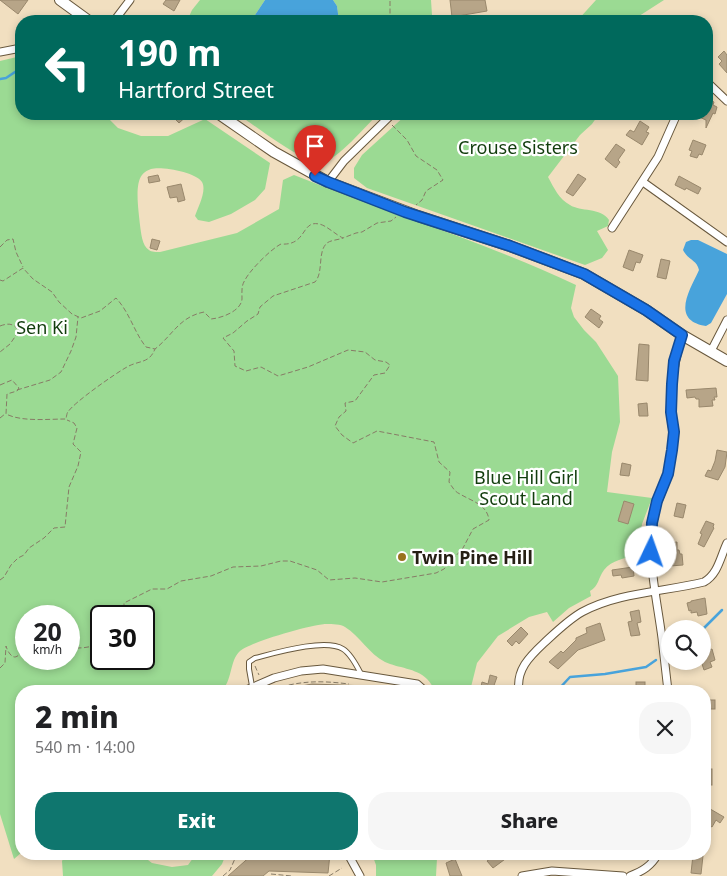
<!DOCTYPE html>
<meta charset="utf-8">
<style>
:root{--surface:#fff;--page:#f6f6f6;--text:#202124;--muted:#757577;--accent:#0f766e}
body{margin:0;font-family:"Noto Sans",sans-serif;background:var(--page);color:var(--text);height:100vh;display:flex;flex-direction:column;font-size:19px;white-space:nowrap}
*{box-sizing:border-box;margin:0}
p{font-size:16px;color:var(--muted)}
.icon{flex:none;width:28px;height:28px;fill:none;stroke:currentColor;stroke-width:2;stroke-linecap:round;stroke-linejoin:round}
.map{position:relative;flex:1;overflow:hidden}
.details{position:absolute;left:15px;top:685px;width:696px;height:175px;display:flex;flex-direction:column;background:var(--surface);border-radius:20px;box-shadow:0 2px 8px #0003}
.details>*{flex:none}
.top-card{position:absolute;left:15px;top:15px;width:698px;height:105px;border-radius:20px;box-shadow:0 2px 8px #0003;background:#00695c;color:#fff;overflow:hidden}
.buttons{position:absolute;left:661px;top:620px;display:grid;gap:10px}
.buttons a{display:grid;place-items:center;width:50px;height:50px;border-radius:50%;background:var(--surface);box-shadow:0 2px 8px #0003;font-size:25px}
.speed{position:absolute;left:15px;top:605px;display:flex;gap:10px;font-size:25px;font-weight:700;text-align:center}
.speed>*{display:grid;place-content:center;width:65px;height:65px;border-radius:50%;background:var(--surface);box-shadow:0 2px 8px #0003;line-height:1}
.speed small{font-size:12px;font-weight:400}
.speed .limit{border:2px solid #111;border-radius:8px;background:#fff;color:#111}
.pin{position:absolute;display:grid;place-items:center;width:42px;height:42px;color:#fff;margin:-51px -21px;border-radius:50% 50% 50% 0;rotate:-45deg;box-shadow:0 0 5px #0007}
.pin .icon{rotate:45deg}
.me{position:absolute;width:55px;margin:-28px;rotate:3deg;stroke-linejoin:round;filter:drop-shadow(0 0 4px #0008)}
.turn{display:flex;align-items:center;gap:18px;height:105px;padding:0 20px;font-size:22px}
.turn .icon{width:65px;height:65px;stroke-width:2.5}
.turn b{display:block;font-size:35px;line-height:42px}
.round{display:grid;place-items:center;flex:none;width:52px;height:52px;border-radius:20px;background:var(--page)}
.headline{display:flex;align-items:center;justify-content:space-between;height:85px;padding:0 20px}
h1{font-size:30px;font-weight:800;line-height:38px}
.action{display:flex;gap:10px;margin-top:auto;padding:10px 20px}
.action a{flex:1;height:58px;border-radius:20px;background:var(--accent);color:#fff;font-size:20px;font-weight:800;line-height:58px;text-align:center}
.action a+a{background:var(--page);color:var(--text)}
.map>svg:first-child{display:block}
.green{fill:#9bda93;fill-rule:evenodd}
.water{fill:#48a3db}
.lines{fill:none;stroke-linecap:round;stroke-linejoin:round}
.stream{stroke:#48a3db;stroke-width:2.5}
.building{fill:#b7a588;stroke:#99886c}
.lane-casing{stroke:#68583d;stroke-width:6}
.street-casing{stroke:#68583d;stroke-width:9}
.secondary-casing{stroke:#68583d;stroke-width:12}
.path{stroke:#877b66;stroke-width:1;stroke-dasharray:5 2.5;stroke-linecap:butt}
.lane{stroke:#fff;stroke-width:4}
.street{stroke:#fff;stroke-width:7}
.secondary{stroke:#fff;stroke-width:10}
.route-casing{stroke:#114b97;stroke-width:12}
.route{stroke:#1a73e8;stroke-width:9}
.poi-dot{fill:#99721e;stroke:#fff;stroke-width:2}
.labels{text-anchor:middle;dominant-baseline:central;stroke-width:4.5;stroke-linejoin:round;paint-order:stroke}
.park-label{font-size:18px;fill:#123d0d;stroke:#fff}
.poi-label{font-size:18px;font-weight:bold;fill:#261f14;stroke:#fff;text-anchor:start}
</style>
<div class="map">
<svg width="727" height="876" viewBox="0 0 727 876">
<rect width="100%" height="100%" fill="#f1dfc0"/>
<g class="green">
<polygon points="200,0 265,0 251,21 187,21 192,10"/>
<polygon points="333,0 431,0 432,15 434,21 339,21 337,6"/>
<polygon points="596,0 664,0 636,18 634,21 577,21"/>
<path d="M21,56V114H104L118,128L141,136H168L205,119L270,163L265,189L255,200L231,214L209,222L198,220L195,216C198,207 207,191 202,182C196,172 161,166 151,169C148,170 144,172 142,175C134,185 139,213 140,225C141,232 142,246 149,250C151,252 157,252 160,252L237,233L279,209L283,180L294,175C388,213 485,242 576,285L571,308L574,317L584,330L596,342L618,376L620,422L612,452L607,492L652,498L642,524L640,540L635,541L640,548L637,555C625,558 612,560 604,570C598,578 599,586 590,591L591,596L569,608L553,622L547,612L529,617L498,636L477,663L470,691H436C433,687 430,682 427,679C416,668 398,668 385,662C369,654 360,636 345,627C341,624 332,624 327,624C313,624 250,642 240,651C229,661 233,681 221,691H21V853L14,859L0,814V61ZM26,616H69V659H26ZM101,616H144V659H101Z"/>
<path d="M270,114L282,116L284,114H378C368,124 336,161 323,162C306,165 261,130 246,120L253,115Z"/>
<path d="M407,114H599L592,124L580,135L548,177C554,188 559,199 570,205C580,212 601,207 609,220L608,226L597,231L608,250L602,258L585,265L367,188L354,178V168L362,155Z"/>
<polygon points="66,854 140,854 152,863 172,867 188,865 196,854 226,854 222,864 212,876 63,876 62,861"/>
<polygon points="372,854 440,854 437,858 436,876 376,876 376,865"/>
</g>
<g class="water">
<polygon points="265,0 333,0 337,6 339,21 251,21"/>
<path d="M691,240H698L727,254V294L711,323L706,326C670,320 690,290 699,270C697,260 688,260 683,250L686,242Z"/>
</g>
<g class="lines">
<g class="stream">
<polyline points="225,21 254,18"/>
<polyline points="0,79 6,78 21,68"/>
<polyline points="702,630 722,610"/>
<polyline points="668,650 670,649"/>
<polyline points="557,691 570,677 605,674 646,667 656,660"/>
</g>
</g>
<g class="building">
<polygon points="0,0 28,0 18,14"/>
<polygon points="166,0 180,0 174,11 163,4"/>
<polygon points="450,0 485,0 487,11 452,17"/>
<polygon points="724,51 727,55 727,73 719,64 722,61 718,57"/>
<polygon points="706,98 714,102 713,105 717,107 715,114 713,113 706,128 706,120 692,114 706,114"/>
<polygon points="177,114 189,114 179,123 173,117"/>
<polygon points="640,121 649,127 646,132 649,133 642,145 626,135 630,130 634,132"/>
<polygon points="693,140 706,145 702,155 699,154 697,158 690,156 692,151 689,150"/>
<polygon points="616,144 625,150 618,160 620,162 616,168 605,159"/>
<polygon points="578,174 586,179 573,196 566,192"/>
<polygon points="158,175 160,181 149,183 148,177"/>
<polygon points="679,176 701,188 698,194 686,188 685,190 675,185"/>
<polygon points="181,184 185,200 178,202 177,197 170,198 167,187"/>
<polygon points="152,239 160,241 157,250 150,248"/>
<polygon points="629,250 643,255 640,263 636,262 633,271 623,267"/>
<polygon points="661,259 670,261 666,279 657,277"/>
<polygon points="591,309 601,316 599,319 603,322 599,328 585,317"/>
<polygon points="639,344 649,345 648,381 636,380"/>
<polygon points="716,388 717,397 714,397 715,400 712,400 713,406 699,407 699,399 696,399 695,397 687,398 686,390"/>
<polygon points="647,403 648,416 639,416 638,404"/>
<polygon points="717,450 727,452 725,467 718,480 705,476 708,470 711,471 715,461"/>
<polygon points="622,463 631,465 629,476 620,475"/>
<polygon points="624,501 634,504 628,524 618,521"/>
<polygon points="677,503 686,505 683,518 674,516"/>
<polygon points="706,521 714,524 713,527 714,528 704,547 698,544 702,534 700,533"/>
<polygon points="677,542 677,550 679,550 680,554 682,554 683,565 670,566 669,543"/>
<polygon points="633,567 634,576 622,578 621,575 613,576 612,570"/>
<polygon points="705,598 707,614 698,616 697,612 691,613 691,610 689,611 687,603 691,602 691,601"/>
<polygon points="639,610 641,622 637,623 640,635 631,636 628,622 632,621 630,612"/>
<polygon points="600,623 605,640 578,650 558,669 549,662 561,651 563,653 576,640 576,638 587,633 586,628"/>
<polygon points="521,627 528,634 519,644 516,641 512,646 507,641"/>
<polygon points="712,649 715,660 710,662 712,667 704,670 701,661 702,652"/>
<polygon points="490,675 497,677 492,691 480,691 482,682 488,684"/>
<rect x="636" y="682" width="9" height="9"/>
<polygon points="312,684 368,686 368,691 291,691 291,688"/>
<rect x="705" y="700" width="10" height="9"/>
<rect x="705" y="769" width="7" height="16"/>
<polygon points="705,806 724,817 720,823 716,820 712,827 705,823"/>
<polygon points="253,854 330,854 328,873 269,871 263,876 228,876"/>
<polygon points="497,854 512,854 493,868 487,861"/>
<polygon points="693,855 703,856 701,874 691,873"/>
<polygon points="455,859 462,876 450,876 446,863"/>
</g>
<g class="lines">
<g class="lane-casing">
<g id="lane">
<polyline points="232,121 238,114"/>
<path d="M252,686L249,669V662L255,658C275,653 325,638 343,649C351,654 357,666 361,674"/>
</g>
</g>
<g class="street-casing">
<g id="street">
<polyline points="114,21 130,0"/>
<polyline points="0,52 21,48"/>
<polyline points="706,81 727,101"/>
<polyline points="328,182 344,161 392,114"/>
<polyline points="643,182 727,242"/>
<polyline points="612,228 658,157 677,114"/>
<polyline points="711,351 727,320"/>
<polyline points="244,691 274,678 301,671 323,669 417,684 425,691"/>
<path d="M519,691C516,670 529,657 544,643C556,632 568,620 582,612C619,592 664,592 704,582C718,574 720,558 727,543"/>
<path d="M668,691C666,674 664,656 662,638C657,600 648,563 652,525C654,506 663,492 668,474C671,465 672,454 673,444C674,432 671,422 671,410C670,384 675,360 682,335"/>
<polyline points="348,854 360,876"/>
<polyline points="522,876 552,871 623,876"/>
<path d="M630,876C643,871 651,866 658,854"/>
</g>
</g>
<g class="secondary-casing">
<g id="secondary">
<polyline points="60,0 89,21"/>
<polyline points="219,114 274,152 328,182 418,216 510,246 584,274 646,310 682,335 727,361"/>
</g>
</g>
<g class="path">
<polyline points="390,21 390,0"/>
<polyline points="392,125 407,140 416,156 437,170 443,180 426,191 422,200 416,205"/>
<polyline points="0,247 7,240 13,239 16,252 23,267"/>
<path d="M0,280L3,281L23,268L33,279L52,292L59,302L72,314L81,318L100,311L116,298C130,313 134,332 146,347L155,349C173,335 179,317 204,312L211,319C222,318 241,311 242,299C242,292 241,286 245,280C250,270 271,249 281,244C307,246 301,220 319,224C326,225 336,235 343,238L356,233L362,232L377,223L391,221L396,217"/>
<path d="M0,326C8,323 14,323 19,331L10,344L0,352"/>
<path d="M0,385L12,380L19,388L17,391L7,394L6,414C22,422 48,419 66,419C66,419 67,412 68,412C73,403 116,373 127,367C139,360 149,364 155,349"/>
<polyline points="17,390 50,380 61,372 71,351 76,337 78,317"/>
<polyline points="0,418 5,414"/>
<polyline points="0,580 4,577 11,565 18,558 24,555 29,548 44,538 54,528 65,527 69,487 78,466 81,452 73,444 77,428 74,423 67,420"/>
<path d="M124,616V603L152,589H167L181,581L211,576L233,567L261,566L281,561H290L317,570L329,580L355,578L382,582L436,573L444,569L463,548L473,529L489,520C487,504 471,501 460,494C455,492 452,487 449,482L450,472L439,462L434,442L377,431L353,443L342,435L335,426L339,417L346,411L345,403L355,401L374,375L385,373L390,365L386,362L375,360L365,352L348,350L308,367L278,376L261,367L246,371L235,366L234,351L223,338L233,333L247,321L258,314L260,307L273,296L315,282C324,272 317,252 327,243C331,240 338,240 343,238"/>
<path d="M69,648C79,648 94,649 101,640"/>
<polyline points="255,666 259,675"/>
<path d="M0,668L5,663L6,646C7,649 8,652 10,654C18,664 24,646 26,641"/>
<path d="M267,691C298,681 317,680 349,684"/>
<polyline points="336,855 338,854"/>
<polyline points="271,874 292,876"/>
<polyline points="223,876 230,870 237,854"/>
<polyline points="329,876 342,868"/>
</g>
<use href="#lane" class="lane"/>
<use href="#street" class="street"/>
<use href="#secondary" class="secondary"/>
</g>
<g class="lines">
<g class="route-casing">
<polyline id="route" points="315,176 328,182 405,212 510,246 584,274 646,310 682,335 674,361 672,384 671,412 674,432 672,450 668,474 657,501 652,523 651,552"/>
</g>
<use href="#route" class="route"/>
</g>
<circle class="poi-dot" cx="402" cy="557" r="5"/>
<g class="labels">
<g class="park-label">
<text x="518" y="147">Crouse Sisters</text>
<text x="42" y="327">Sen Ki</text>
<text x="526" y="477">Blue Hill Girl<tspan x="526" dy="21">Scout Land</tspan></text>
</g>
<g class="poi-label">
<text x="412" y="557">Twin Pine Hill</text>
</g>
</g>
</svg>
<div class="buttons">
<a><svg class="icon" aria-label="search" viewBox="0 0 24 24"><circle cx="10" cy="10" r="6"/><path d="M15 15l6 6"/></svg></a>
</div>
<div class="speed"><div>20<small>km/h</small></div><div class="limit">30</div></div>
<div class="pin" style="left:315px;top:176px;background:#d93025"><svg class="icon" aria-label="arrive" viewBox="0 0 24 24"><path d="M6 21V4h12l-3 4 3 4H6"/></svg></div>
<svg class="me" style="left:651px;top:552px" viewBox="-20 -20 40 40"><circle r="19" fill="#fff"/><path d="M0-13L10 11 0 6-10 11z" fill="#1a73e8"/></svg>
<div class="top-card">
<div class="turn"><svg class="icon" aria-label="left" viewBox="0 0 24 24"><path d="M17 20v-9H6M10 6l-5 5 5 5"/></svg><div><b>190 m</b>Hartford Street</div></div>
</div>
<section class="details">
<div class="headline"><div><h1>2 min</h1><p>540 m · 14:00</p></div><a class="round"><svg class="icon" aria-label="close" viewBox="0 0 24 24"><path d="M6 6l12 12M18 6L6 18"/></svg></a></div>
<div class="action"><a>Exit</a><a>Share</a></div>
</section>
</div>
